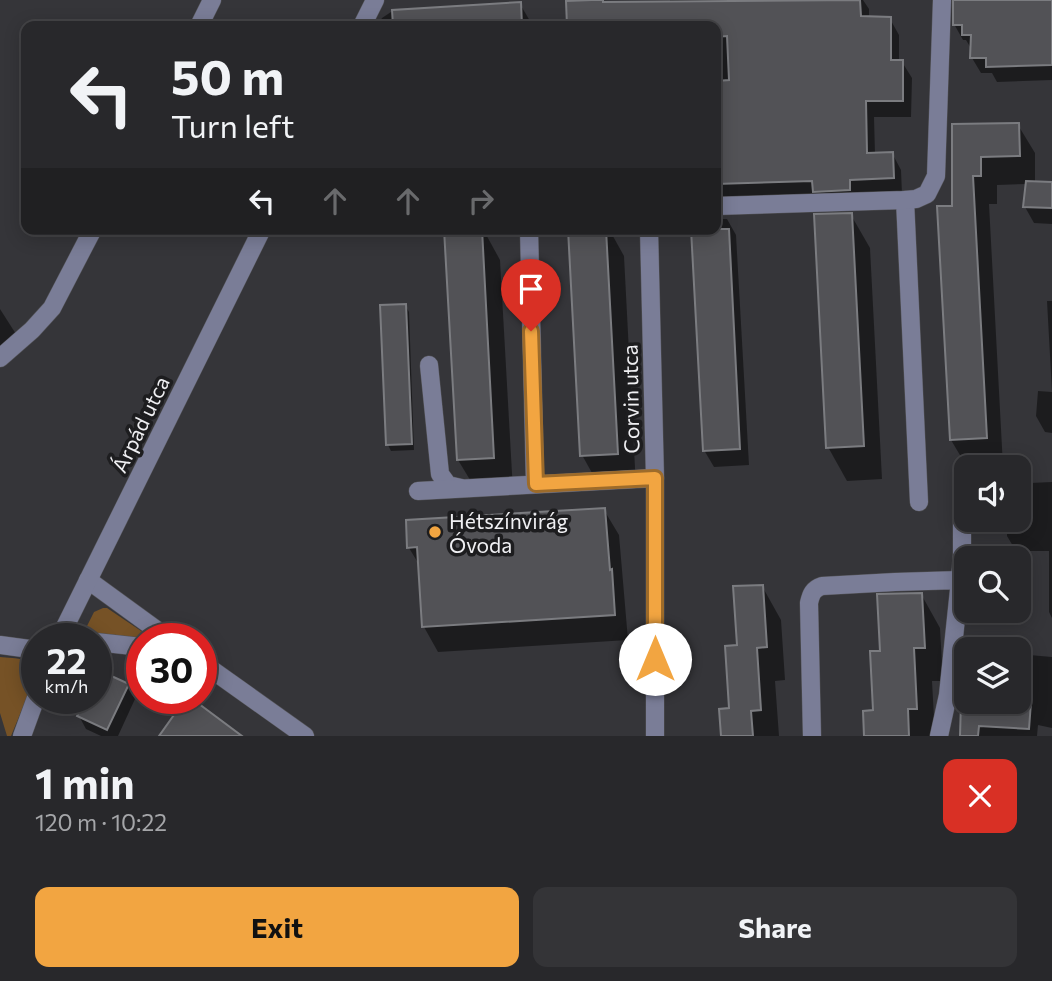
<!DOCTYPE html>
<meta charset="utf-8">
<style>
:root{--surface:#28282b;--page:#343437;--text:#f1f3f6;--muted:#a5a6a9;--line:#444447;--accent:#f2a541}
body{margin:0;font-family:Commissioner,sans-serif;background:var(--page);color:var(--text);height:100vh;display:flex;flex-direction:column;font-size:26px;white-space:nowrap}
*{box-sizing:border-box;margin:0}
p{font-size:23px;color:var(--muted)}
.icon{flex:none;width:38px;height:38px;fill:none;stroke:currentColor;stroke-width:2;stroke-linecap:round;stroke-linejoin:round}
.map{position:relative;height:736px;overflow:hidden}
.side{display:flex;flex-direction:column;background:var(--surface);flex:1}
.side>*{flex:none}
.guide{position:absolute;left:21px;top:21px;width:700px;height:214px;border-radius:14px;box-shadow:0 4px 18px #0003,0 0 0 2px var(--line);background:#28282b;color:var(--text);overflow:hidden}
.tools{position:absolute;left:954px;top:455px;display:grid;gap:14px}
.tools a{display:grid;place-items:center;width:77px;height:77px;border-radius:14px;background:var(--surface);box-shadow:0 4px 18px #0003,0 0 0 2px var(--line);font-size:35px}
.speed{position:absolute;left:21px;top:623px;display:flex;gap:14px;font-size:35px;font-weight:700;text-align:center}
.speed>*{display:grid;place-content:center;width:91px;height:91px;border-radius:50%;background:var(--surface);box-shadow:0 4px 18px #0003,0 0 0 2px var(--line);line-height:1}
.speed small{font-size:18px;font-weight:400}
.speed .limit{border:10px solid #d22;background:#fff;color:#111}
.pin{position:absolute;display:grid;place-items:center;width:60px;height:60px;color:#fff;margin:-72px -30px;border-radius:50% 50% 50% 0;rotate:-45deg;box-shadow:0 0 7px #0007}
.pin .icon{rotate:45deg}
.me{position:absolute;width:77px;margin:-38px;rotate:0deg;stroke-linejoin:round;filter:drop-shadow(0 0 5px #0008)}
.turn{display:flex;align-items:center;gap:24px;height:147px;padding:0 35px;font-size:32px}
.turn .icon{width:91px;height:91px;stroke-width:2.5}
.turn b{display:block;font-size:49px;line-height:60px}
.lanes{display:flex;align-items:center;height:66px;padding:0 35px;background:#0003;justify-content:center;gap:35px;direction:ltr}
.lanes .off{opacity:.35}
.round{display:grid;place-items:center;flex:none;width:74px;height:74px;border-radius:14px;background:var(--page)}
.head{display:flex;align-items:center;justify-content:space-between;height:119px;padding:0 35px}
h1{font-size:42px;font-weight:700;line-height:52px}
.primary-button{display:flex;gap:14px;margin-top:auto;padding:14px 35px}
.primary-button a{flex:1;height:80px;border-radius:14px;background:var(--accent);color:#111;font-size:28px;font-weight:700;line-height:80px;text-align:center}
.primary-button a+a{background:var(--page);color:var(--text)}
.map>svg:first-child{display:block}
.green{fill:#765226}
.shadow{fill:#0007}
.building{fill:#525256;stroke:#7b7c80;stroke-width:2}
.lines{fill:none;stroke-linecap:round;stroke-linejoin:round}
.minor-casing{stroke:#535357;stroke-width:19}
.minor{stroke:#7a7d97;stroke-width:18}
.route-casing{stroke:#9d6b2a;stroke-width:18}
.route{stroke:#f2a541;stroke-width:12}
.poi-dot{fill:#f2a541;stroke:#1d1d1f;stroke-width:2.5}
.labels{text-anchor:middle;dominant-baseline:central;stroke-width:7;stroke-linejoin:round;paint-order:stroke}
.street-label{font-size:21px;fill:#f0f0f3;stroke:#1d1d1f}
.poi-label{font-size:21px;fill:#f0f0f3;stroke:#1d1d1f;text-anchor:start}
</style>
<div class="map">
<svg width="1052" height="736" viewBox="0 0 1052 736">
<rect width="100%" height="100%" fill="#353539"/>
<g class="green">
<polygon points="103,608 107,608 153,639 142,639 142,640 87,633 85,630 94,612"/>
<path d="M0,657C15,659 38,656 35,678L11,736H7L0,713Z"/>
</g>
<g class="shadow">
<polygon points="670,0 863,0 869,9 869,18 890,19 899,35 899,62 902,62 912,78 911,117 874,117 875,154 892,153 901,170 902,194 720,212 716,217 716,26 569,26 568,3 670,2"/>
<polygon points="955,0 1052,0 1052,80 997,82 992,73 981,73 972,58 972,50 966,40 963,40 954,24"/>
<polygon points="520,4 530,21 530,26 377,26 382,18 391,12"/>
<polygon points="953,125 1018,125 1035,153 1035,183 1052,183 1052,224 1034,223 1025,207 1027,184 997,185 997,204 989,204 1003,466 967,467 951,440"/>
<polygon points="851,215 870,248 882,479 847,481 828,447"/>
<polygon points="716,219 727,219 736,235 749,465 714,467 704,450"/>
<polygon points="446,229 483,229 500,260 513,491 478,493 458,460"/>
<polygon points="570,229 609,229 624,256 636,487 601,489 582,455"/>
<polygon points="1047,301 1052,301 1052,433 1045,432 1036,416 1038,391 1052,392"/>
<polygon points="405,305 409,312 414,450 391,451 388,445"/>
<polygon points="0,309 23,345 0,361"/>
<polygon points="1018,477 1026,477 1030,483 1052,482 1052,618 1049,612 1049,551 1016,551 1007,536 1007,520 1018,520"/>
<polygon points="604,510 619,535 628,640 438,652 424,627 420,566 409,548"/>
<polygon points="762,586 781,620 785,680 775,681 779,736 722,736 731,710 739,647"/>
<polygon points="921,594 940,628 943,681 932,681 935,736 866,736 875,712 882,652"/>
<polygon points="966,650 966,702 1018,702 1018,654 1052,657 1052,728 1038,725 1037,736 962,736"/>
<polygon points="128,686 135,699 118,736 101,736 86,729 79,716 82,708 77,706 72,698 96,698"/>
</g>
<g class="building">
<polygon points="592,0 603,0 603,2 860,0 861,16 891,17 891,60 903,60 903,101 866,101 867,153 893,152 894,178 850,180 850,190 813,192 812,181 716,184 716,81 729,80 727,36 716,37 716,26 567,26 566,1"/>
<polygon points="953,0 1052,0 1052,65 986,67 986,58 970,58 971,35 962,35 962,25 953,25"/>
<polygon points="521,2 522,26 393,26 392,10"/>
<polygon points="1019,123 1020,156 981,157 981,176 973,176 987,438 950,440 937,206 952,206 952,124"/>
<polygon points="1026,181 1052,182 1052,208 1023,207"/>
<polygon points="852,213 864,446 826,448 814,214"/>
<polygon points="444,229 482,229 494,458 457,460"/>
<polygon points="568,229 606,229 618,454 580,456"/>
<polygon points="691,229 729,229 740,449 703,451"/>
<polygon points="406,304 412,444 386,445 380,305"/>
<polygon points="605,508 610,570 612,569 615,615 422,627 417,547 407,548 406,520"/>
<polygon points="763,585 767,647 757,648 761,710 751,711 753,736 721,736 719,709 729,708 725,646 737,645 733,586"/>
<polygon points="922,593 925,648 914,648 917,709 908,709 909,736 864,736 863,711 873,710 870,651 880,651 877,594"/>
<polygon points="96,669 129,684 107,730 77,716 85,698 96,698"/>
<polygon points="186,698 191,698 242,736 159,736"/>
<polygon points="961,702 1031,702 1029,729 979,726 978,736 960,736"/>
</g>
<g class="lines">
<g class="minor-casing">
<g id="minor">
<polyline points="199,26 212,0"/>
<polyline points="362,26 375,0"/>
<polyline points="905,200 919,502"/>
<polyline points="716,206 905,200 916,199 927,194 936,176 942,0"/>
<polyline points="529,229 535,484"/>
<polyline points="649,229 655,478 655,736"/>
<polyline points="0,358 32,330 52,308 93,229"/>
<polyline points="429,365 440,474 448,485 461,488"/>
<polyline points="418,491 655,478"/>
<polyline points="88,580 169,639"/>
<polyline points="960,580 962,555 962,486"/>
<polyline points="59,639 262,229"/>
<polyline points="96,642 142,647"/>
<polyline points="0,645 37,650"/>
<polyline points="201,662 305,736"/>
<polyline points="22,736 37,695"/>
<path d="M812,736L809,603C811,594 813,589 822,586L895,582L960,580L948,695L939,736"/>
</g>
</g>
<use href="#minor" class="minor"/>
</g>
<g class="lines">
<g class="route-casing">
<polyline id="route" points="531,331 536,484 655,478 655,659"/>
</g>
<use href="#route" class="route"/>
</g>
<circle class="poi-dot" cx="435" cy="532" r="7"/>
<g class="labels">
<g class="street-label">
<text transform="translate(630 399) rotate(-91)">Corvin utca</text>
<text transform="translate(140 424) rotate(-64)">Árpád utca</text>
</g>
<g class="poi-label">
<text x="449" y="520">Hétszínvirág<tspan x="449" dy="24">Óvoda</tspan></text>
</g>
</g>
</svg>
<div class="tools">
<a><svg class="icon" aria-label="sound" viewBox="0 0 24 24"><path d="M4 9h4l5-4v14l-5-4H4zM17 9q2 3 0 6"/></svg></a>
<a><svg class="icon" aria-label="search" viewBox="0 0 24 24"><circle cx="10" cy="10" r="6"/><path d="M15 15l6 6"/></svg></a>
<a><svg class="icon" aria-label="layers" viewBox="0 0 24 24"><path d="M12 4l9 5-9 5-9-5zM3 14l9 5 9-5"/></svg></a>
</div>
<div class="speed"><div>22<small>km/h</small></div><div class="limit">30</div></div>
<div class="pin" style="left:531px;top:331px;background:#d93025"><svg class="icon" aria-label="arrive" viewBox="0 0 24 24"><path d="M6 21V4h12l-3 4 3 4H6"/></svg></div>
<svg class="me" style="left:655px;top:659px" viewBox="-20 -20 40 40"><circle r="19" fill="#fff"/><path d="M0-13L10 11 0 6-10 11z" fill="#f2a541"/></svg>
<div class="guide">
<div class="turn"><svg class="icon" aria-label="left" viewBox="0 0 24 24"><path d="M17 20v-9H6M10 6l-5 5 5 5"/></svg><div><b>50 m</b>Turn left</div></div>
<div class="lanes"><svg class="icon" aria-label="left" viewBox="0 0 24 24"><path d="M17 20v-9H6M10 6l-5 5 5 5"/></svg><svg class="icon off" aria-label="ahead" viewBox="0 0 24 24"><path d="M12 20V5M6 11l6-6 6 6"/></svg><svg class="icon off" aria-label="ahead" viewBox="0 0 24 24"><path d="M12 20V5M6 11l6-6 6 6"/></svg><svg class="icon off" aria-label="right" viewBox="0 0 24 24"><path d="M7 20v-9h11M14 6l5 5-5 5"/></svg></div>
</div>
</div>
<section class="side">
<div class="head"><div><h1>1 min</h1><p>120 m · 10:22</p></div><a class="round" style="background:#d93025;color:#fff"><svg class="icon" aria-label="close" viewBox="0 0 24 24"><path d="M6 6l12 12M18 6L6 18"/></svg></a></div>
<div class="primary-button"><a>Exit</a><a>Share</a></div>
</section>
